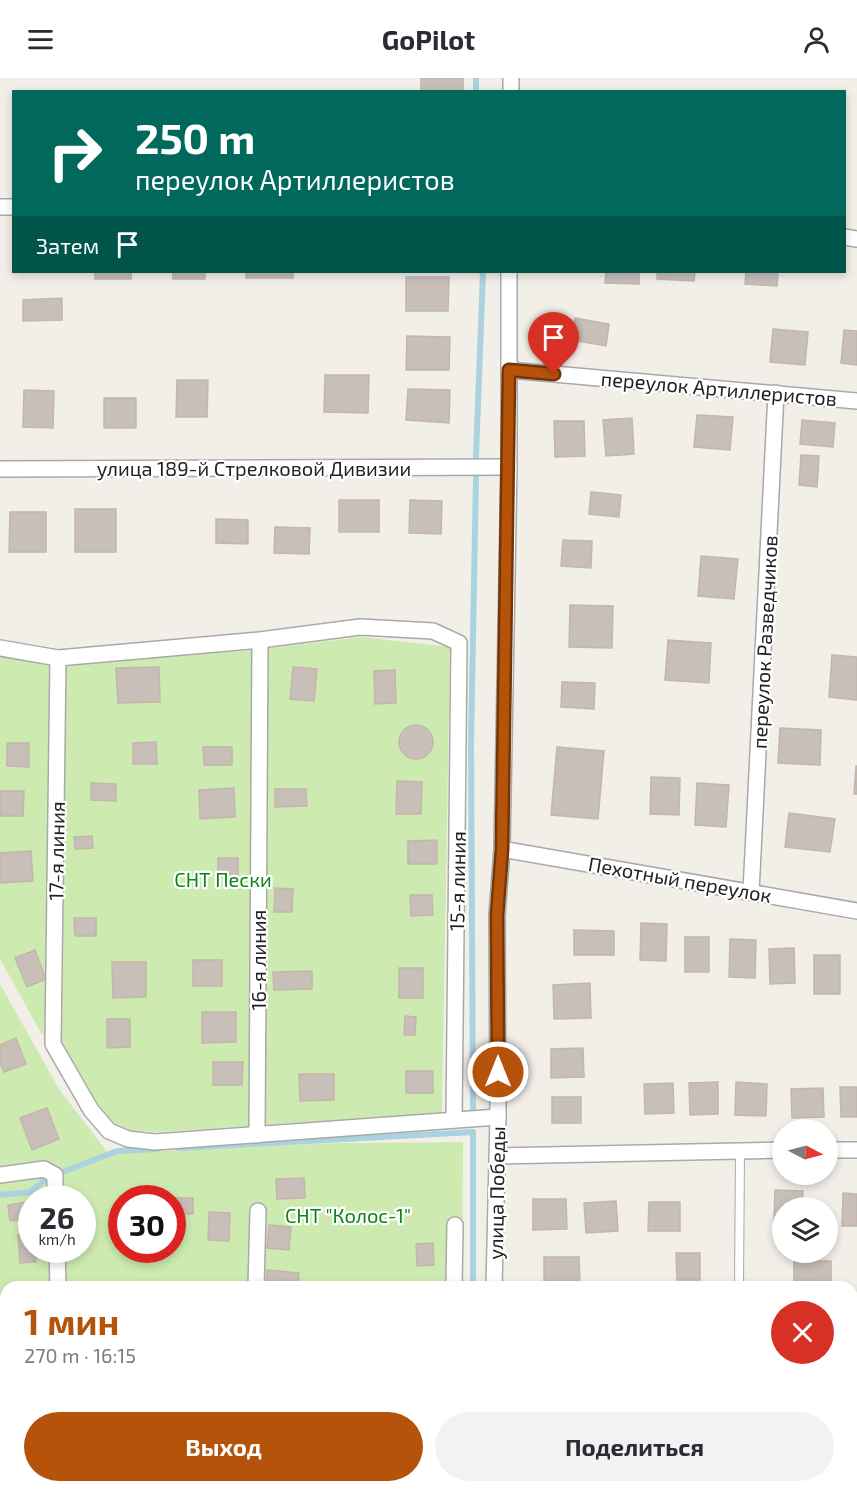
<!DOCTYPE html>
<html lang="ru">
<meta charset="utf-8">
<style>
:root{--surface:#fff;--page:#f2f2f3;--text:#2b2b33;--muted:#7c7c81;--accent:#b45309}
body{margin:0;font-family:"Exo 2",sans-serif;background:var(--page);color:var(--text);height:100vh;display:flex;flex-direction:column;font-size:22px;white-space:nowrap}
*{box-sizing:border-box;margin:0}
p{font-size:20px;color:var(--muted)}
.icon{flex:none;width:33px;height:33px;fill:none;stroke:currentColor;stroke-width:2;stroke-linecap:round;stroke-linejoin:round}
.map{position:relative;flex:1;overflow:hidden}
.side{position:absolute;left:0px;top:1203px;width:858px;height:212px;display:flex;flex-direction:column;background:var(--surface);border-radius:18px 18px 0 0;box-shadow:0 3px 9px #0003}
.side>*{flex:none}
.top-card{position:absolute;left:12px;top:12px;width:834px;height:183px;border-radius:0px;box-shadow:0 3px 9px #0003;background:#00695c;color:#fff;overflow:hidden}
.needle{width:39px;rotate:96deg}
.tools{position:absolute;left:772px;top:1041px;display:grid;gap:12px}
.tools a{display:grid;place-items:center;width:66px;height:66px;border-radius:50%;background:var(--surface);box-shadow:0 3px 9px #0003;font-size:30px}
.speed{position:absolute;left:18px;top:1107px;display:flex;gap:12px;font-size:30px;font-weight:700;text-align:center}
.speed>*{display:grid;place-content:center;width:78px;height:78px;border-radius:50%;background:var(--surface);box-shadow:0 3px 9px #0003;line-height:1}
.speed small{font-size:15px;font-weight:400}
.speed .limit{border:9px solid #d22;background:#fff;color:#111}
.pin{position:absolute;display:grid;place-items:center;width:51px;height:51px;color:#fff;margin:-62px -26px;border-radius:50% 50% 50% 0;rotate:-45deg;box-shadow:0 0 6px #0007}
.pin .icon{rotate:45deg}
.me{position:absolute;width:66px;margin:-33px;rotate:0deg;stroke-linejoin:round;filter:drop-shadow(0 0 4px #0008)}
.turn{display:flex;align-items:center;gap:21px;height:126px;padding:0 24px;font-size:27px}
.turn .icon{width:78px;height:78px;stroke-width:2.5}
.turn b{display:block;font-size:42px;line-height:51px}
.then{display:flex;align-items:center;height:57px;padding:0 24px;background:#0003;gap:12px;font-size:22px}
.round{display:grid;place-items:center;flex:none;width:63px;height:63px;border-radius:32px;background:var(--page)}
.overview{display:flex;align-items:center;justify-content:space-between;height:102px;padding:0 24px}
h1{font-size:36px;font-weight:700;line-height:45px;color:var(--accent)}
.cta{display:flex;gap:12px;margin-top:auto;padding:12px 24px}
.cta a{flex:1;height:69px;border-radius:36px;background:var(--accent);color:#fff;font-size:24px;font-weight:700;line-height:69px;text-align:center}
.cta a+a{background:var(--page);color:var(--text)}
header{display:flex;justify-content:space-between;align-items:center;height:78px;padding:0 24px;background:var(--surface);font-size:27px;font-weight:700}
.map>svg:first-child{display:block}
.grass{fill:#cdebb0;fill-rule:evenodd}
.lines{fill:none;stroke-linecap:round;stroke-linejoin:round}
.stream{stroke:#aad3df;stroke-width:6}
.building{fill:#c7bfb8;stroke:#c4b6ab;stroke-width:1.5}
.service-casing{stroke:#a9a9a9;stroke-width:10}
.minor-casing{stroke:#a9a9a9;stroke-width:18}
.service{stroke:#fff;stroke-width:8}
.minor{stroke:#fff;stroke-width:15}
.route-casing{stroke:#753606;stroke-width:15}
.route{stroke:#b45309;stroke-width:10}
.labels{text-anchor:middle;dominant-baseline:central;stroke-width:4.5;stroke-linejoin:round;paint-order:stroke}
.street-label{font-size:20px;fill:#222;stroke:#fff}
.park-label{font-size:20px;fill:#0c8416;stroke:#fff}
</style>
<header><svg class="icon" aria-label="menu" viewBox="0 0 24 24"><path d="M4 6h16M4 12h16M4 18h16"/></svg>GoPilot<svg class="icon" aria-label="person" viewBox="0 0 24 24"><circle cx="12" cy="8" r="4"/><path d="M4 21q1-7 8-7t8 7"/></svg></header>
<div class="map">
<svg width="857" height="1414" viewBox="0 0 857 1414">
<rect width="100%" height="100%" fill="#f2efe9"/>
<g class="grass">
<polygon points="362,559 450,569 442,1035 158,1054 129,1052 108,1043 62,964 41,955 0,881 0,575 47,583 244,573"/>
<path d="M0,906L59,1011L108,1075L338,1065L463,1064L462,1209H6V1408H462L461,1414H0ZM32,1120H82V1172H32ZM122,1120H172V1172H122Z"/>
</g>
<g class="lines">
<g class="stream">
<polyline points="476,14 476,0"/>
<polyline points="476,378 483,194"/>
<polyline points="473,1031 471,665 476,399"/>
<polyline points="179,1070 473,1054 473,1209"/>
<polyline points="60,1095 117,1073 157,1071"/>
<polyline points="0,1117 30,1114 46,1101"/>
<polyline points="472,1414 472,1408"/>
</g>
</g>
<g class="building">
<rect x="421" y="0" width="42" height="14"/>
<rect x="95" y="194" width="36" height="7"/>
<rect x="173" y="194" width="32" height="7"/>
<rect x="246" y="194" width="47" height="6"/>
<polygon points="606,194 639,194 639,206 605,205"/>
<polygon points="657,194 695,194 694,203 657,201"/>
<polygon points="746,194 778,194 777,208 745,206"/>
<polygon points="406,199 449,199 448,233 406,233"/>
<polygon points="62,220 62,242 23,243 23,222"/>
<polygon points="575,240 609,246 606,268 572,262"/>
<polygon points="773,251 808,254 805,287 770,284"/>
<polygon points="844,252 857,253 857,287 841,285"/>
<polygon points="407,258 450,259 449,292 406,292"/>
<polygon points="325,297 369,297 368,335 324,334"/>
<polygon points="177,302 208,302 207,339 176,339"/>
<polygon points="408,311 450,312 449,345 406,342"/>
<polygon points="24,312 54,313 53,350 23,349"/>
<rect x="104" y="320" width="32" height="30"/>
<polygon points="697,337 733,339 730,372 694,369"/>
<polygon points="632,340 634,376 606,378 603,342"/>
<polygon points="802,342 835,345 833,369 800,366"/>
<polygon points="554,343 584,343 585,378 555,379"/>
<polygon points="801,377 819,378 817,409 799,407"/>
<polygon points="591,414 621,417 619,439 589,436"/>
<rect x="339" y="422" width="40" height="32"/>
<polygon points="410,422 442,423 441,456 409,455"/>
<rect x="75" y="431" width="41" height="43"/>
<polygon points="10,434 46,434 46,474 9,474"/>
<polygon points="216,441 248,442 248,466 216,465"/>
<polygon points="275,449 310,450 309,476 274,475"/>
<polygon points="563,462 592,463 591,490 561,488"/>
<polygon points="701,478 738,481 734,521 698,518"/>
<polygon points="570,527 613,528 612,570 569,569"/>
<polygon points="668,562 711,565 709,605 665,602"/>
<polygon points="832,577 857,579 857,622 829,619"/>
<polygon points="159,589 160,624 118,625 116,590"/>
<polygon points="293,589 317,591 314,623 290,621"/>
<polygon points="395,592 396,625 375,626 374,593"/>
<polygon points="562,604 595,605 594,631 561,629"/>
<circle cx="416" cy="664" r="17"/>
<polygon points="780,650 821,652 820,687 778,685"/>
<polygon points="156,664 157,686 133,686 133,665"/>
<polygon points="7,665 29,665 29,689 7,688"/>
<polygon points="203,669 232,669 232,687 204,687"/>
<polygon points="557,669 604,673 598,741 551,737"/>
<polygon points="856,688 857,688 857,716 854,716"/>
<polygon points="651,699 680,700 679,737 650,736"/>
<polygon points="397,703 422,704 421,736 396,736"/>
<polygon points="91,705 116,706 116,723 91,722"/>
<polygon points="697,705 729,707 726,749 695,747"/>
<polygon points="234,710 235,739 200,741 199,712"/>
<polygon points="275,711 306,711 307,728 275,729"/>
<polygon points="0,713 24,713 23,738 0,738"/>
<polygon points="789,735 835,741 830,774 785,769"/>
<polygon points="92,758 93,770 75,771 74,759"/>
<polygon points="437,762 437,786 408,786 408,763"/>
<polygon points="31,773 33,803 0,805 0,775"/>
<rect x="218" y="780" width="20" height="19"/>
<polygon points="275,810 293,811 292,834 274,834"/>
<polygon points="410,817 432,817 433,837 411,838"/>
<polygon points="74,840 96,840 96,858 75,858"/>
<polygon points="641,845 667,846 666,883 640,882"/>
<polygon points="574,852 614,853 614,877 574,877"/>
<rect x="685" y="859" width="24" height="35"/>
<polygon points="730,861 756,862 755,900 729,899"/>
<polygon points="794,870 795,905 770,906 769,871"/>
<polygon points="35,872 46,901 27,909 15,880"/>
<rect x="814" y="877" width="26" height="39"/>
<rect x="193" y="882" width="29" height="26"/>
<polygon points="112,884 146,884 146,919 113,920"/>
<rect x="399" y="890" width="24" height="30"/>
<polygon points="312,893 312,911 274,912 273,894"/>
<polygon points="590,905 591,940 554,941 553,907"/>
<polygon points="202,934 236,934 236,964 202,965"/>
<polygon points="405,938 416,939 415,957 404,957"/>
<polygon points="107,941 130,941 130,969 107,970"/>
<polygon points="16,960 26,986 4,994 0,985 0,967"/>
<polygon points="583,970 584,999 551,1000 551,971"/>
<polygon points="213,984 243,984 242,1007 213,1007"/>
<rect x="406" y="993" width="27" height="22"/>
<polygon points="299,996 334,996 334,1022 300,1023"/>
<polygon points="718,1004 718,1036 690,1037 689,1005"/>
<polygon points="736,1004 767,1006 766,1038 735,1037"/>
<polygon points="673,1005 674,1035 645,1036 644,1006"/>
<polygon points="840,1009 857,1009 857,1039 841,1039"/>
<polygon points="823,1010 824,1039 792,1040 791,1011"/>
<rect x="552" y="1019" width="29" height="26"/>
<polygon points="47,1030 59,1061 32,1072 20,1040"/>
<polygon points="304,1100 305,1120 277,1121 276,1101"/>
<polygon points="775,1112 803,1113 802,1130 783,1130 783,1142 774,1142"/>
<polygon points="843,1115 857,1116 857,1148 842,1148"/>
<rect x="128" y="1116" width="23" height="4"/>
<polygon points="175,1120 193,1120 193,1136 174,1136"/>
<polygon points="533,1121 566,1121 567,1151 533,1152"/>
<polygon points="32,1123 32,1140 10,1143 8,1127"/>
<polygon points="616,1123 618,1153 586,1155 584,1125"/>
<polygon points="649,1124 680,1124 680,1153 648,1153"/>
<polygon points="209,1134 230,1135 229,1163 208,1162"/>
<polygon points="269,1147 291,1149 289,1172 267,1170"/>
<polygon points="32,1156 32,1172 35,1172 36,1184 20,1185 18,1157"/>
<polygon points="433,1165 434,1187 417,1188 416,1166"/>
<polygon points="676,1175 700,1175 700,1202 677,1202"/>
<polygon points="544,1179 579,1179 580,1208 544,1209"/>
<rect x="794" y="1183" width="37" height="26"/>
<polygon points="267,1192 299,1195 298,1209 266,1209"/>
<polygon points="94,1205 94,1209 70,1209 69,1206"/>
<rect x="852" y="1366" width="5" height="29"/>
</g>
<g class="lines">
<g class="service-casing">
<polyline id="service" points="739,1209 740,1072"/>
</g>
<g class="minor-casing">
<g id="minor">
<polyline points="511,14 511,0"/>
<polyline points="0,129 14,129"/>
<polyline points="844,159 857,161"/>
<polyline points="509,292 857,323"/>
<polyline points="0,391 509,389"/>
<polyline points="0,570 58,580 260,562 360,549 433,553 459,565 454,1042"/>
<polyline points="58,580 53,966 91,1032 109,1053 128,1061 155,1064 498,1039"/>
<polyline points="502,771 857,833"/>
<polyline points="751,814 776,315"/>
<polyline points="257,1057 260,562"/>
<polyline points="828,1072 857,1072"/>
<polyline points="497,1078 783,1072"/>
<polyline points="0,1097 44,1091 55,1097 55,1120"/>
<polyline points="57,1172 58,1209"/>
<polyline points="256,1209 258,1133"/>
<polyline points="454,1209 455,1147"/>
<polyline points="494,1209 498,1039 497,837 502,771 509,389 509,194"/>
<polyline points="0,1397 6,1403"/>
<polyline points="12,1408 29,1414"/>
<polyline points="63,1408 63,1414"/>
<polyline points="250,1414 250,1408"/>
<polyline points="450,1414 450,1408"/>
<polyline points="489,1414 489,1408"/>
</g>
</g>
<use href="#service" class="service"/>
<use href="#minor" class="minor"/>
</g>
<g class="lines">
<g class="route-casing">
<polyline id="route" points="498,994 497,837 502,771 509,292 554,296"/>
</g>
<use href="#route" class="route"/>
</g>
<g class="labels">
<g class="street-label">
<text transform="translate(719 310) rotate(5)">переулок Артиллеристов</text>
<text x="254" y="390">улица 189-й Стрелковой Дивизии</text>
<text transform="translate(764 564) rotate(-87)">переулок Разведчиков</text>
<text transform="translate(56 773) rotate(-89)">17-я линия</text>
<text transform="translate(680 801) rotate(10)">Пехотный переулок</text>
<text transform="translate(457 803) rotate(-89)">15-я линия</text>
<text transform="translate(258 882) rotate(-90)">16-я линия</text>
<text transform="translate(496 1115) rotate(-89)">улица Победы</text>
</g>
<g class="park-label">
<text x="223" y="801">СНТ Пески</text>
<text x="348" y="1137">СНТ "Колос-1"</text>
</g>
</g>
</svg>
<div class="tools">
<a><svg class="needle" viewBox="-14 -14 28 28"><path d="M0-13l5 13h-10z" fill="#e53935"/><path d="M0 13l5-13h-10z" fill="#7c7c81"/></svg></a>
<a><svg class="icon" aria-label="layers" viewBox="0 0 24 24"><path d="M12 4l9 5-9 5-9-5zM3 14l9 5 9-5"/></svg></a>
</div>
<div class="speed"><div>26<small>km/h</small></div><div class="limit">30</div></div>
<div class="pin" style="left:554px;top:296px;background:#d93025"><svg class="icon" aria-label="arrive" viewBox="0 0 24 24"><path d="M6 21V4h12l-3 4 3 4H6"/></svg></div>
<svg class="me" style="left:498px;top:994px" viewBox="-20 -20 40 40"><circle r="17" fill="#b45309" stroke="#fff" stroke-width="3"/><path d="M0-11L8 9 0 5-8 9z" fill="#fff"/></svg>
<div class="top-card">
<div class="turn"><svg class="icon" aria-label="right" viewBox="0 0 24 24"><path d="M7 20v-9h11M14 6l5 5-5 5"/></svg><div><b>250 m</b>переулок Артиллеристов</div></div>
<div class="then">Затем<svg class="icon" aria-label="arrive" viewBox="0 0 24 24"><path d="M6 21V4h12l-3 4 3 4H6"/></svg></div>
</div>
<section class="side">
<div class="overview"><div><h1>1 мин</h1><p>270 m · 16:15</p></div><a class="round" style="background:#d93025;color:#fff"><svg class="icon" aria-label="close" viewBox="0 0 24 24"><path d="M6 6l12 12M18 6L6 18"/></svg></a></div>
<div class="cta"><a>Выход</a><a>Поделиться</a></div>
</section>
</div>
